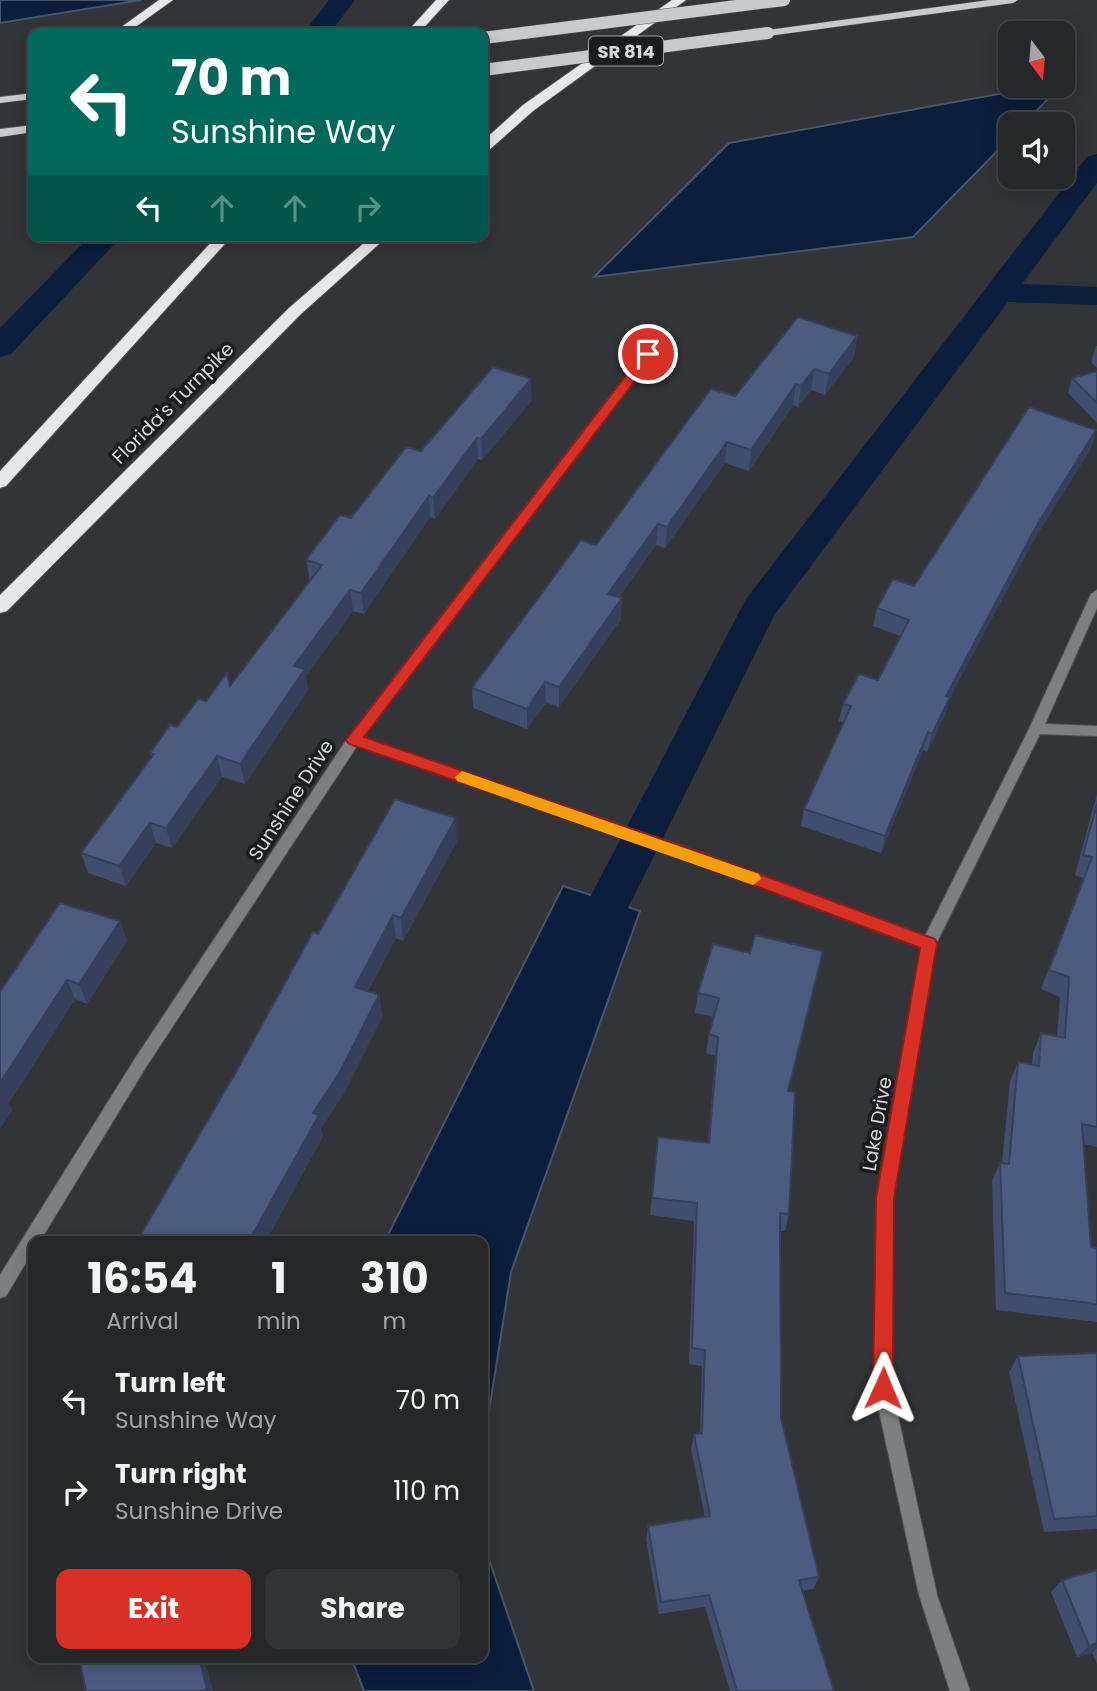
<!DOCTYPE html>
<style>
:root{--surface:#262729;--page:#323335;--text:#f1f3f6;--muted:#a4a5a8;--line:#424446;--accent:#d93025}
body{margin:0;font-family:Poppins,sans-serif;background:var(--page);color:var(--text);height:100vh;display:flex;flex-direction:column;font-size:26px;white-space:nowrap}
*{box-sizing:border-box;margin:0}
p{font-size:23px;color:var(--muted)}
.icon{flex:none;width:38px;height:38px;fill:none;stroke:currentColor;stroke-width:2;stroke-linecap:round;stroke-linejoin:round}
.map{position:relative;flex:1;overflow:hidden}
.side{position:absolute;left:28px;top:1236px;width:460px;height:427px;display:flex;flex-direction:column;background:var(--surface);border-radius:14px;box-shadow:0 4px 18px #0003,0 0 0 2px var(--line)}
.side>*{flex:none}
.banner{position:absolute;left:28px;top:28px;width:460px;height:214px;border-radius:14px;box-shadow:0 4px 18px #0003,0 0 0 2px var(--line);background:#00695c;color:#fff;overflow:hidden}
.needle{width:46px;rotate:164deg}
.fabs{position:absolute;left:998px;top:21px;display:grid;gap:14px}
.fabs a{display:grid;place-items:center;width:77px;height:77px;border-radius:14px;background:var(--surface);box-shadow:0 4px 18px #0003,0 0 0 2px var(--line);font-size:35px}
.pin{position:absolute;display:grid;place-items:center;width:60px;height:60px;color:#fff;margin:-30px;border:4px solid #fff;border-radius:50%;box-shadow:0 2px 7px #0007}
.me{position:absolute;width:77px;margin:-38px;rotate:1deg;stroke-linejoin:round;filter:drop-shadow(0 0 5px #0008)}
.turn{display:flex;align-items:center;gap:24px;height:147px;padding:0 28px;font-size:32px}
.turn .icon{width:91px;height:91px;stroke-width:2.5}
.turn b{display:block;font-size:49px;line-height:60px}
.lanes{display:flex;align-items:center;height:66px;padding:0 28px;background:#0003;justify-content:center;gap:35px;direction:ltr}
.lanes .off{opacity:.35}
.eta{display:flex;justify-content:space-evenly;align-items:center;height:119px;text-align:center}
.eta b{font-size:42px;font-weight:700;line-height:49px}
.cta{display:flex;gap:14px;margin-top:auto;padding:14px 28px}
.cta a{flex:1;height:80px;border-radius:14px;background:var(--accent);color:#fff;font-size:28px;font-weight:700;line-height:80px;text-align:center}
.cta a+a{background:var(--page);color:var(--text)}
ul{padding:0;list-style:none}
li{display:flex;align-items:center;gap:21px;height:91px;padding:0 28px}
li div{flex:1}
li b{display:block;font-size:26px}
li em{font-style:normal}
.map>svg:first-child{display:block}
.water{fill:#0b1e3b;stroke:#48566b;stroke-width:2}
.lines{fill:none;stroke-linecap:round;stroke-linejoin:round}
.canal{fill:#0b1e3b;fill-rule:evenodd}
.minor-casing{stroke:#515254;stroke-width:2}
.primary-casing{stroke:#515254;stroke-width:1}
.motorway-casing{stroke:#515254;stroke-width:2}
.minor{fill:#7e7f80;fill-rule:evenodd}
.primary{fill:#c8cacc;fill-rule:evenodd}
.motorway{fill:#e5e7ea;fill-rule:evenodd}
.primary-bridge-casing{stroke:#515254;stroke-width:13;stroke-linecap:butt}
.primary-bridge{stroke:#c8cacc;stroke-width:12}
.wall{fill:#414f6e}
.shaded-wall{fill:#35405a}
.building{fill:#4c5c80;stroke:#35405a;stroke-width:2}
.route{fill:#d93025;stroke:#8d1f18;stroke-width:2}
.slow{fill:#f59e0b}
.labels{text-anchor:middle;dominant-baseline:central;stroke-width:7;stroke-linejoin:round;paint-order:stroke}
.shield{fill:#1b1c1d;stroke:#9fa0a1;stroke-width:2}
.shield-label{font-size:18px;font-weight:bold;fill:#d7d8da}
.street-label{font-size:19px;fill:#d7d8da;stroke:#1b1c1d}
</style>
<div class="map">
<svg width="1097" height="1691" viewBox="0 0 1097 1691">
<rect width="100%" height="100%" fill="#333437"/>
<g class="water">
<polygon points="0,0 141,0 0,23"/>
<polygon points="1043,86 1061,86 1023,124 1010,124 1010,138 913,237 594,277 729,143"/>
<polygon points="563,886 640,911 511,1272 483,1449 483,1241 385,1241"/>
<polygon points="483,1542 534,1691 364,1691 351,1657 483,1657"/>
</g>
<g class="lines">
<g class="canal">
<polygon points="329,0 355,0 330,33 308,33 306,30"/>
<polygon points="1097,154 1097,183 1022,284 1097,287 1097,305 1008,302 775,614 600,964 584,969 568,964 562,951 746,599 1087,157"/>
<polygon points="90,236 122,236 11,354 0,357 0,328"/>
</g>
<g class="minor-casing">
<polygon id="minor" points="648,351 652,352 652,356 363,738 703,854 925,936 1029,729 1091,594 1097,590 1097,608 1045,724 1097,726 1097,736 1040,734 936,944 893,1198 892,1388 937,1595 970,1691 950,1691 919,1595 874,1388 877,1198 921,947 693,862 357,746 146,1067 40,1241 33,1241 33,1251 6,1296 0,1298 0,1275 136,1057 349,736 644,352"/>
</g>
<g class="primary-casing">
<g id="primary">
<polygon points="989,0 1018,0 1013,3 768,36 763,33 768,30"/>
<polygon points="33,93 33,99 0,103 0,97"/>
<polygon points="33,125 33,132 0,137 0,129"/>
</g>
</g>
<g class="motorway-casing">
<g id="motorway">
<polygon points="159,0 173,0 127,33 113,33"/>
<polygon points="436,0 449,0 419,33 406,33"/>
<polygon points="672,0 686,0 533,111 488,151 483,152 483,141 523,105"/>
<polygon points="217,236 232,236 6,486 0,488 0,471"/>
<polygon points="372,236 388,236 301,314 7,611 0,613 0,595 289,308"/>
</g>
</g>
<use href="#minor" class="minor"/>
<use href="#primary" class="primary"/>
<use href="#motorway" class="motorway"/>
<g class="primary-bridge-casing">
<g id="primary-bridge">
<polyline points="483,38 784,0"/>
<polyline points="483,70 768,33"/>
</g>
</g>
<use href="#primary-bridge" class="primary-bridge"/>
</g>
<g class="wall">
<polygon points="857,336 854,357 825,395 811,390 798,407 793,405 749,471 725,463 665,548 656,545 619,597 621,619 559,707 546,703 527,729 473,708 472,688 596,545 735,396"/>
<polygon points="1096,346 1097,346 1097,368 1091,362"/>
<polygon points="1097,371 1097,423 1068,393 1072,378"/>
<polygon points="532,400 482,460 478,459 435,519 430,517 364,614 353,611 306,676 308,690 245,784 222,777 172,848 156,843 126,886 88,873 81,853 151,757 150,753 206,701 230,686 310,581 306,560 421,451"/>
<polygon points="1096,430 1091,448 1032,543 949,699 945,715 927,752 923,750 881,853 801,826 804,809 844,723 839,721 843,704 878,680 901,636 873,626 877,608 914,586"/>
<polygon points="1097,794 1097,1147 1084,1144 1091,1247 1097,1248 1097,1322 996,1310 992,1181 1000,1163 1002,1163 1010,1081 1018,1062 1032,1064 1033,1053 1041,1033 1057,1037 1060,997 1041,989 1083,878 1075,875"/>
<polygon points="457,841 403,941 396,938 368,991 379,995 382,1017 344,1093 321,1128 323,1136 266,1241 318,934"/>
<polygon points="120,921 127,941 87,1004 75,999 9,1103 12,1110 0,1129 0,992"/>
<polygon points="713,944 789,1091 789,1214 785,1231 780,1231 781,1418 819,1577 813,1589 802,1591 834,1691 730,1691 705,1607 659,1614 646,1539 648,1526 705,1517 691,1449 694,1434 700,1434 702,1366 689,1364 694,1221 650,1215 658,1137 708,1143 715,1056 706,1053 709,1034 714,1017 695,1013 698,993"/>
<polygon points="1097,1353 1097,1529 1044,1532 1009,1372 1018,1356"/>
<polygon points="1097,1570 1097,1664 1092,1653 1077,1657 1051,1592 1062,1580"/>
</g>
<g class="shaded-wall">
<polygon points="857,336 854,357 825,395 829,374"/>
<polygon points="814,369 811,390 798,407 801,386"/>
<polygon points="531,379 532,400 482,460 481,439"/>
<polygon points="796,384 793,405 749,471 751,450"/>
<polygon points="1096,430 1091,448 1032,543 949,699 945,715 927,752 932,734 946,696 1037,525"/>
<polygon points="477,438 478,459 435,519 433,498"/>
<polygon points="727,442 725,463 665,548 667,527"/>
<polygon points="429,496 430,517 364,614 361,593"/>
<polygon points="658,524 656,545 607,614 608,594"/>
<polygon points="350,590 353,611 306,676 308,690 245,784 240,764 294,666"/>
<polygon points="622,598 621,619 559,707 559,687"/>
<polygon points="545,682 546,703 527,729 527,709"/>
<polygon points="928,732 923,750 881,853 885,836"/>
<polygon points="217,756 222,777 172,848 166,828"/>
<polygon points="456,818 457,841 403,941 401,918"/>
<polygon points="150,823 156,843 126,886 119,866"/>
<polygon points="393,915 396,938 358,1009 355,987"/>
<polygon points="120,921 127,941 87,1004 79,984"/>
<polygon points="67,980 75,999 9,1103 12,1110 0,1129 0,1083"/>
<polygon points="379,995 382,1017 344,1093 321,1128 323,1136 266,1241 249,1241 313,1113"/>
<polygon points="1097,1643 1097,1648 1092,1653 1077,1657 1089,1646"/>
<polygon points="199,1657 204,1657 213,1691 203,1691"/>
</g>
<g class="building">
<polygon points="798,317 857,336 829,374 814,369 801,386 796,384 751,450 727,442 667,527 658,524 608,594 622,598 559,687 545,682 527,709 472,688 581,540 596,545 711,389 735,396"/>
<polygon points="493,367 531,379 481,439 477,438 433,498 429,496 361,593 350,590 294,666 305,669 240,764 217,756 166,828 150,823 119,866 81,853 154,754 150,753 170,725 177,727 198,699 206,701 227,673 230,686 322,565 306,560 340,515 351,518 406,447 421,451"/>
<polygon points="1097,371 1097,403 1072,378"/>
<polygon points="1029,407 1096,430 1037,525 946,696 950,697 932,734 928,732 885,836 804,809 851,706 843,704 859,674 878,680 909,620 877,608 893,579 914,586"/>
<polygon points="395,799 456,818 401,918 393,915 355,987 379,995 340,1072 313,1113 319,1115 249,1241 137,1241 236,1072 313,932 318,934"/>
<polygon points="1097,804 1097,1127 1082,1124 1091,1247 1097,1248 1097,1304 1005,1293 1000,1163 1009,1164 1018,1062 1039,1066 1041,1033 1065,1038 1069,977 1049,970 1092,857 1083,855"/>
<polygon points="60,903 120,921 79,984 67,980 0,1083 0,992"/>
<polygon points="755,935 823,951 788,1091 795,1092 789,1214 780,1213 781,1418 819,1577 799,1580 834,1691 737,1691 709,1595 661,1602 648,1526 710,1516 694,1434 702,1433 705,1350 692,1348 697,1203 652,1198 658,1137 709,1143 718,1037 709,1034 719,998 698,993 713,944 750,953"/>
<polygon points="1097,1353 1097,1516 1054,1519 1018,1356"/>
<polygon points="1097,1570 1097,1643 1089,1646 1062,1580"/>
<polygon points="79,1657 199,1657 207,1689 203,1691 86,1691"/>
</g>
<polygon class="route" points="648,350 653,352 653,357 364,737 703,853 935,939 937,944 894,1198 893,1388 890,1395 883,1398 876,1395 873,1388 876,1198 920,948 692,862 349,744 346,740 644,352"/>
<polygon class="slow" points="462,771 759,874 761,879 753,885 457,781 455,777"/>
<g class="labels">
<rect class="shield" x="589" y="36.5" width="74" height="29" rx="5"/>
<g class="shield-label">
<text x="626" y="51">SR 814</text>
</g>
<g class="street-label">
<text transform="translate(173 403) rotate(-45)">Florida's Turnpike</text>
<text transform="translate(291 800) rotate(-57)">Sunshine Drive</text>
<text transform="translate(877 1124) rotate(-80)">Lake Drive</text>
</g>
</g>
</svg>
<div class="fabs">
<a><svg class="needle" viewBox="-14 -14 28 28"><path d="M0-13l5 13h-10z" fill="#e53935"/><path d="M0 13l5-13h-10z" fill="#a4a5a8"/></svg></a>
<a><svg class="icon" aria-label="sound" viewBox="0 0 24 24"><path d="M4 9h4l5-4v14l-5-4H4zM17 9q2 3 0 6"/></svg></a>
</div>
<div class="pin" style="left:648px;top:354px;background:#d93025"><svg class="icon" aria-label="arrive" viewBox="0 0 24 24"><path d="M6 21V4h12l-3 4 3 4H6"/></svg></div>
<svg class="me" style="left:883px;top:1388px" viewBox="-20 -20 40 40"><path d="M0-17L14 15 0 8-14 15z" fill="#d93025" stroke="#fff" stroke-width="4"/></svg>
<div class="banner">
<div class="turn"><svg class="icon" aria-label="left" viewBox="0 0 24 24"><path d="M17 20v-9H6M10 6l-5 5 5 5"/></svg><div><b>70 m</b>Sunshine Way</div></div>
<div class="lanes"><svg class="icon" aria-label="left" viewBox="0 0 24 24"><path d="M17 20v-9H6M10 6l-5 5 5 5"/></svg><svg class="icon off" aria-label="ahead" viewBox="0 0 24 24"><path d="M12 20V5M6 11l6-6 6 6"/></svg><svg class="icon off" aria-label="ahead" viewBox="0 0 24 24"><path d="M12 20V5M6 11l6-6 6 6"/></svg><svg class="icon off" aria-label="right" viewBox="0 0 24 24"><path d="M7 20v-9h11M14 6l5 5-5 5"/></svg></div>
</div>
<section class="side">
<div class="eta">
<div><b>16:54</b><p>Arrival</p></div>
<div><b>1</b><p>min</p></div>
<div><b>310</b><p>m</p></div>
</div>
<ul>
<li><svg class="icon" aria-label="left" viewBox="0 0 24 24"><path d="M17 20v-9H6M10 6l-5 5 5 5"/></svg><div><b>Turn left</b><p>Sunshine Way</p></div><em>70 m</em></li>
<li><svg class="icon" aria-label="right" viewBox="0 0 24 24"><path d="M7 20v-9h11M14 6l5 5-5 5"/></svg><div><b>Turn right</b><p>Sunshine Drive</p></div><em>110 m</em></li>
</ul>
<div class="cta"><a>Exit</a><a>Share</a></div>
</section>
</div>
